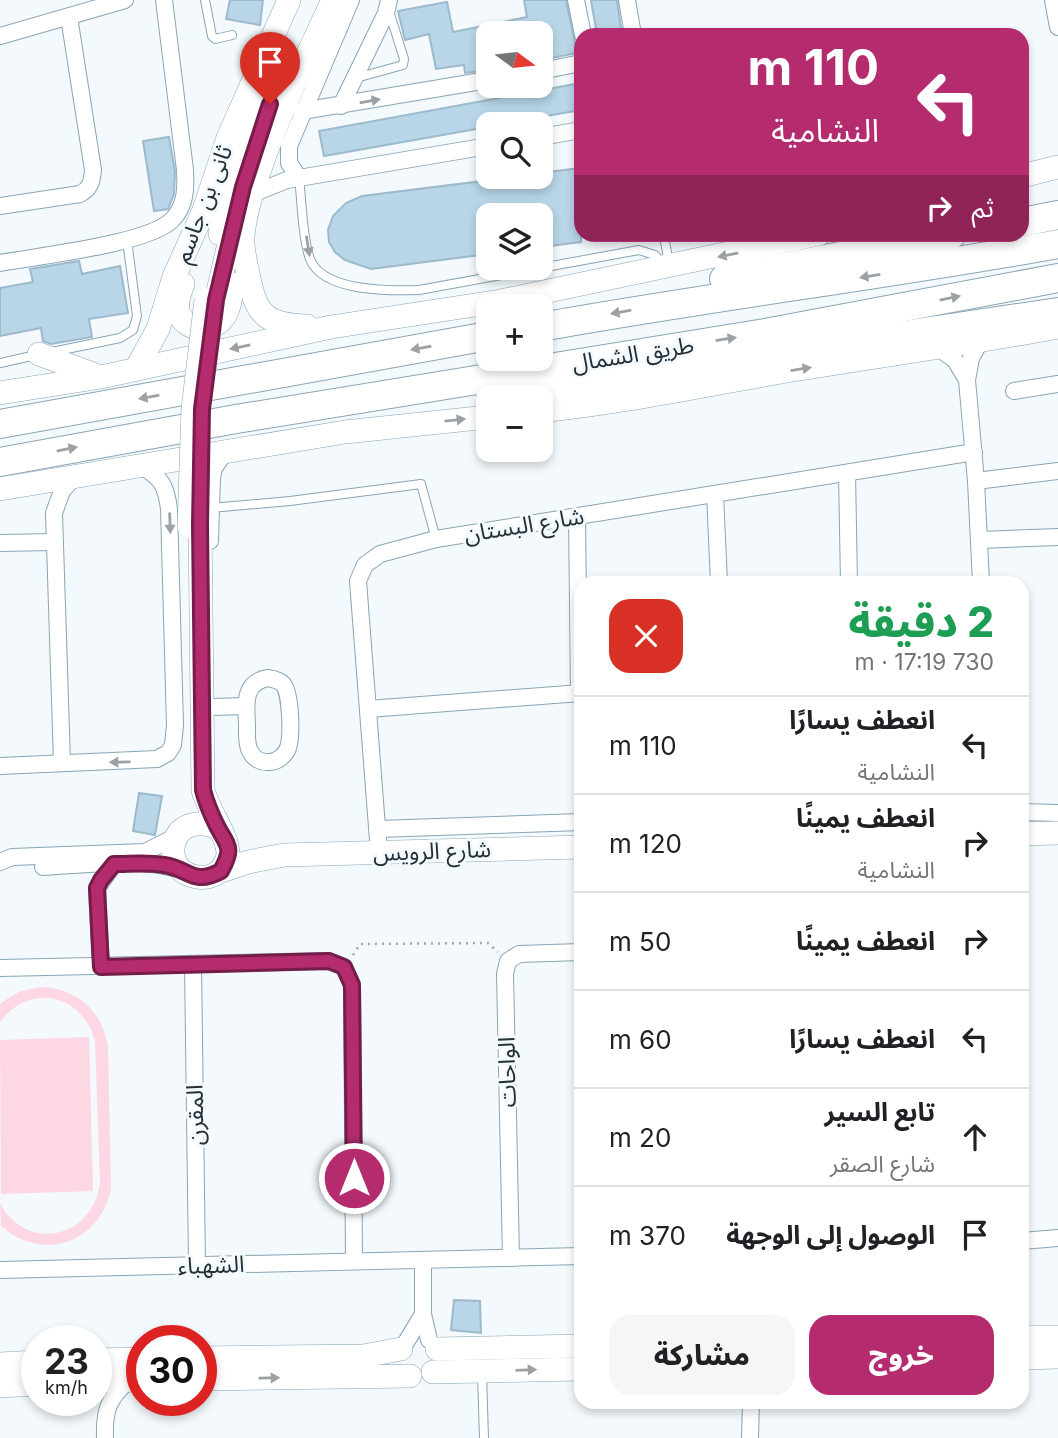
<!DOCTYPE html>
<html lang="ar">
<meta charset="utf-8">
<style>
:root{--surface:#fff;--page:#f6f6f6;--text:#202124;--muted:#757577;--line:#e0e0e0;--accent:#b42c6e}
body{margin:0;font-family:Inter,"Noto Sans Arabic",sans-serif;background:var(--page);color:var(--text);direction:rtl;height:100vh;display:flex;flex-direction:column;font-size:26px;white-space:nowrap}
*{box-sizing:border-box;margin:0}
p{font-size:23px;color:var(--muted)}
.icon{flex:none;width:38px;height:38px;fill:none;stroke:currentColor;stroke-width:2;stroke-linecap:round;stroke-linejoin:round}
.map{position:relative;flex:1;overflow:hidden;direction:ltr}
.details{position:absolute;left:574px;top:576px;width:455px;height:833px;display:flex;flex-direction:column;background:var(--surface);border-radius:21px;box-shadow:0 4px 10px #0003;direction:rtl}
.details>*{flex:none}
.banner{position:absolute;left:574px;top:28px;width:455px;height:214px;border-radius:21px;box-shadow:0 4px 10px #0003;direction:rtl;background:#b42c6e;color:#fff;overflow:hidden}
.needle{width:46px;rotate:105deg}
.controls{position:absolute;left:476px;top:21px;display:grid;gap:14px}
.controls a{display:grid;place-items:center;width:77px;height:77px;border-radius:14px;background:var(--surface);box-shadow:0 4px 10px #0003;font-size:35px}
.speed{position:absolute;left:21px;top:1325px;display:flex;gap:14px;font-size:35px;font-weight:700;text-align:center}
.speed>*{display:grid;place-content:center;width:91px;height:91px;border-radius:50%;background:var(--surface);box-shadow:0 4px 10px #0003;line-height:1}
.speed small{font-size:18px;font-weight:400}
.speed .limit{border:10px solid #d22;background:#fff;color:#111}
.pin{position:absolute;display:grid;place-items:center;width:60px;height:60px;color:#fff;margin:-72px -30px;border-radius:50% 50% 50% 0;rotate:-45deg;box-shadow:0 0 7px #0007}
.pin .icon{rotate:45deg}
.me{position:absolute;width:77px;margin:-38px;rotate:0deg;stroke-linejoin:round;filter:drop-shadow(0 0 5px #0008)}
.turn{display:flex;align-items:center;gap:24px;height:147px;padding:0 35px;font-size:32px}
.turn .icon{width:91px;height:91px;stroke-width:2.5}
.turn b{display:block;font-size:49px;line-height:60px}
.then{display:flex;align-items:center;height:66px;padding:0 35px;background:#0003;gap:14px;font-size:26px}
.round{display:grid;place-items:center;flex:none;width:74px;height:74px;border-radius:21px;background:var(--page)}
.overview{display:flex;align-items:center;justify-content:space-between;height:119px;padding:0 35px}
h1{font-size:42px;font-weight:800;line-height:52px;color:#1e9e55}
.action{display:flex;gap:14px;margin-top:auto;padding:14px 35px}
.action a{flex:1;height:80px;border-radius:21px;background:var(--accent);color:#fff;font-size:28px;font-weight:800;line-height:80px;text-align:center}
.action a+a{background:var(--page);color:var(--text)}
ul{padding:0;list-style:none}
li{display:flex;align-items:center;gap:21px;height:98px;padding:0 35px;border-top:2px solid var(--line)}
li div{flex:1}
li b{display:block;font-size:26px}
li em{font-style:normal}
.map>svg:first-child{display:block}
.green{fill:#fed7e4}
.building{fill:#b8d6e8;stroke:#9dbacc;stroke-width:2}
.lines{fill:none;stroke-linecap:round;stroke-linejoin:round}
.lane-casing{stroke:#88a5b6;stroke-width:10}
.street-casing{stroke:#88a5b6;stroke-width:18}
.secondary-casing{stroke:#88a5b6;stroke-width:24}
.highway-casing{stroke:#88a5b6;stroke-width:30}
.path{stroke:#9fa7ab;stroke-width:2.5;stroke-dasharray:2 5;stroke-linecap:butt}
.lane{stroke:#fff;stroke-width:8}
.street{stroke:#fff;stroke-width:16}
.secondary{stroke:#fff;stroke-width:23}
.highway{stroke:#fff;stroke-width:28}
.secondary-bridge-casing{stroke:#88a5b6;stroke-width:24;stroke-linecap:butt}
.secondary-bridge{stroke:#fff;stroke-width:23}
.oneway{fill:#9ca1a5}
.route-casing{stroke:#751d48;stroke-width:18}
.route{stroke:#b42c6e;stroke-width:12}
.labels{text-anchor:middle;dominant-baseline:central;stroke-width:6;stroke-linejoin:round;paint-order:stroke}
.street-label{font-size:23px;fill:#242f36;stroke:#f3f9fc}
</style>
<div class="map">
<svg width="1058" height="1438" viewBox="0 0 1058 1438">
<rect width="100%" height="100%" fill="#f3f9fc"/>
<g class="green">
<path d="M42,987C78,989 102,1011 108,1047L111,1189C100,1243 43,1263 1,1226L0,1203C27,1254 94,1238 100,1182L95,1041C82,994 30,982 0,1022V1005L2,1002L21,991Z"/>
<polygon points="89,1037 93,1191 1,1194 0,1040"/>
</g>
<g class="building">
<polygon points="230,0 263,0 260,25 226,19"/>
<polygon points="524,0 566,0 577,53 541,60 541,33 488,33 488,70 465,73 464,65 436,69 429,34 405,40 398,11 447,2 453,32 527,17"/>
<polygon points="591,0 617,0 622,35 597,35"/>
<polygon points="581,83 581,110 501,124 488,124 488,127 324,156 319,131"/>
<polygon points="169,137 175,171 174,194 168,209 154,211 143,141"/>
<polygon points="581,168 581,242 541,247 541,215 488,215 488,254 371,269 345,260 335,252 329,242 328,230 333,216 346,203 362,196 515,177 541,177 541,173"/>
<polygon points="79,261 82,274 120,266 128,313 89,319 92,337 51,344 43,341 41,328 0,336 0,288 33,282 30,269"/>
<polygon points="139,793 162,796 155,835 133,831"/>
<polygon points="454,1300 480,1301 481,1333 451,1330"/>
</g>
<g class="lines">
<g class="lane-casing">
<g id="lane">
<polyline points="205,0 212,36 215,39 232,35"/>
<polyline points="356,78 403,65 404,59 389,11"/>
<path d="M299,178C302,202 302,236 310,259C323,292 389,291 419,290L639,250L655,255L664,265"/>
<polyline points="664,236 669,264"/>
<polyline points="52,352 120,338 133,330 137,316 127,240"/>
<polyline points="0,363 36,355"/>
<polyline points="210,508 290,501 421,484 436,539"/>
<polyline points="482,1374 484,1438"/>
</g>
</g>
<g class="street-casing">
<g id="street">
<polyline points="576,0 583,35"/>
<polyline points="627,0 633,35"/>
<polyline points="1053,0 1058,27"/>
<polyline points="0,36 125,0"/>
<polyline points="541,71 581,63"/>
<polyline points="341,106 386,13 389,0"/>
<polyline points="302,111 488,80"/>
<polyline points="541,137 581,130"/>
<polyline points="299,178 289,163 289,146 351,0"/>
<polyline points="252,194 287,180 488,146"/>
<path d="M0,206L80,194C90,189 92,182 93,170L69,17"/>
<path d="M0,263C38,256 148,244 172,220C186,206 186,188 185,170L164,0"/>
<polyline points="980,342 971,358 967,380 976,481 981,583"/>
<polyline points="938,348 955,360 967,380"/>
<polyline points="1014,391 1058,384"/>
<polyline points="847,473 849,583"/>
<polyline points="976,481 1058,471"/>
<polyline points="715,494 719,583"/>
<polyline points="577,516 579,693"/>
<polyline points="980,540 1058,537"/>
<polyline points="210,541 212,478 214,468 226,451"/>
<polyline points="0,543 54,542"/>
<path d="M268,678C274,679 279,680 283,684C291,693 292,736 288,748C285,756 276,763 267,762C260,762 253,758 250,751C246,744 247,733 247,725C246,704 243,682 268,678Z"/>
<polyline points="212,707 246,706"/>
<polyline points="368,709 581,693"/>
<polyline points="62,763 54,513 62,491 74,477"/>
<path d="M0,766L157,759L168,753L173,745L175,725L169,509C166,486 162,478 141,466"/>
<polyline points="1022,812 1058,813"/>
<polyline points="378,829 581,822"/>
<polyline points="379,853 358,581 365,565 380,554 436,539 974,452"/>
<polyline points="0,862 12,857 145,852 177,836"/>
<path d="M43,867C83,865 143,857 180,870"/>
<polyline points="193,964 197,1265"/>
<polyline points="101,967 97,888 114,864"/>
<polyline points="0,968 329,961 344,967 352,985 354,1261"/>
<polyline points="1022,1241 1058,1238"/>
<polyline points="511,1258 505,974 508,961 519,954 581,952"/>
<polyline points="423,1260 423,1314 429,1340"/>
<polyline points="0,1270 581,1256"/>
<polyline points="405,1344 423,1314"/>
<path d="M105,1438C104,1410 108,1399 129,1380"/>
<polyline points="750,1438 751,1402"/>
</g>
</g>
<g class="secondary-casing">
<g id="secondary">
<polyline points="1022,176 1058,167"/>
<polyline points="220,234 241,156 267,87"/>
<path d="M183,284C180,292 176,303 178,311C184,332 213,333 224,317C230,308 231,295 233,284"/>
<polyline points="216,300 235,218"/>
<path d="M307,326C268,325 256,316 249,278C246,265 242,249 243,236C245,211 254,187 262,163C282,107 308,54 333,0"/>
<polyline points="39,354 98,376"/>
<polyline points="136,369 158,329 174,277 204,210 228,138 289,0"/>
<polyline points="0,393 101,377 331,327 501,301 819,234"/>
<path d="M541,411C628,402 713,383 799,369C886,355 972,343 1058,327"/>
<polyline points="0,489 345,432 488,417"/>
<path d="M200,525L203,790C208,811 233,842 227,859C218,889 170,880 173,848C175,824 200,819 218,828"/>
<polyline points="1022,834 1058,833"/>
<polyline points="221,871 248,862 284,855 581,847"/>
<polyline points="1022,1337 1058,1337"/>
<polyline points="437,1349 581,1346"/>
<polyline points="201,1358 363,1356 401,1349"/>
<polyline points="1022,1358 1058,1357"/>
<polyline points="96,1360 142,1359"/>
<polyline points="0,1364 37,1362"/>
<polyline points="433,1372 581,1369"/>
<polyline points="201,1379 410,1376"/>
<polyline points="96,1381 142,1380"/>
<polyline points="0,1386 37,1384"/>
</g>
</g>
<g class="highway-casing">
<g id="highway">
<polyline points="1022,222 1058,215"/>
<polyline points="724,279 952,234"/>
<path d="M541,327C713,296 886,275 1058,244"/>
<polyline points="491,397 1058,312"/>
<polyline points="0,424 488,336"/>
<polyline points="0,462 236,419 765,333 1058,278"/>
</g>
</g>
<polyline class="path" points="353,955 360,944 488,943 498,952"/>
<use href="#lane" class="lane"/>
<use href="#street" class="street"/>
<use href="#secondary" class="secondary"/>
<use href="#highway" class="highway"/>
<g class="secondary-bridge-casing">
<polyline id="secondary-bridge" points="189,526 193,409 206,300"/>
</g>
<use href="#secondary-bridge" class="secondary-bridge"/>
</g>
<defs><path id="oneway-solid" d="M-6-.8H1V-3.2L6.5 0L1 3.2V.8H-6Z" transform="scale(1.75)"/></defs>
<g class="oneway">
<use href="#oneway-solid" transform="translate(370 101) rotate(-10)"/>
<use href="#oneway-solid" transform="translate(308 246) rotate(81)"/>
<use href="#oneway-solid" transform="translate(728 255) rotate(168)"/>
<use href="#oneway-solid" transform="translate(870 276) rotate(171)"/>
<use href="#oneway-solid" transform="translate(950 298) rotate(-11)"/>
<use href="#oneway-solid" transform="translate(621 312) rotate(170)"/>
<use href="#oneway-solid" transform="translate(726 339) rotate(-9)"/>
<use href="#oneway-solid" transform="translate(240 347) rotate(168)"/>
<use href="#oneway-solid" transform="translate(421 348) rotate(170)"/>
<use href="#oneway-solid" transform="translate(801 369) rotate(-9)"/>
<use href="#oneway-solid" transform="translate(149 397) rotate(170)"/>
<use href="#oneway-solid" transform="translate(455 420) rotate(-6)"/>
<use href="#oneway-solid" transform="translate(67 449) rotate(-11)"/>
<use href="#oneway-solid" transform="translate(170 523) rotate(88)"/>
<use href="#oneway-solid" transform="translate(120 762) rotate(179)"/>
<use href="#oneway-solid" transform="translate(526 1370) rotate(-2)"/>
<use href="#oneway-solid" transform="translate(269 1378) rotate(-1)"/>
</g>
<g class="lines">
<g class="route-casing">
<path id="route" d="M270,104L243,187L216,300L202,409L200,525L203,790C206,802 211,814 217,826C228,847 234,847 221,871C193,886 190,869 164,865C147,862 130,864 114,864L101,880L97,888L101,967L329,961L344,967L352,985L354,1178"/>
</g>
<use href="#route" class="route"/>
</g>
<g class="labels">
<g class="street-label">
<text transform="translate(203 204) rotate(-69)">ثانى بن جاسم</text>
<text transform="translate(633 354) rotate(-9)">طريق الشمال</text>
<text transform="translate(524 525) rotate(-9)">شارع البستان</text>
<text transform="translate(432 851) rotate(-2)">شارع الرويس</text>
<text transform="translate(507 1072) rotate(-91)">الواحات</text>
<text transform="translate(195 1115) rotate(-91)">المقرن</text>
<text transform="translate(211 1265) rotate(-2)">الشهباء</text>
</g>
</g>
</svg>
<div class="controls">
<a><svg class="needle" viewBox="-14 -14 28 28"><path d="M0-13l5 13h-10z" fill="#e53935"/><path d="M0 13l5-13h-10z" fill="#757577"/></svg></a>
<a><svg class="icon" aria-label="search" viewBox="0 0 24 24"><circle cx="10" cy="10" r="6"/><path d="M15 15l6 6"/></svg></a>
<a><svg class="icon" aria-label="layers" viewBox="0 0 24 24"><path d="M12 4l9 5-9 5-9-5zM3 14l9 5 9-5"/></svg></a>
<a>+</a>
<a>−</a>
</div>
<div class="speed"><div>23<small>km/h</small></div><div class="limit">30</div></div>
<div class="pin" style="left:270px;top:104px;background:#d93025"><svg class="icon" aria-label="arrive" viewBox="0 0 24 24"><path d="M6 21V4h12l-3 4 3 4H6"/></svg></div>
<svg class="me" style="left:354px;top:1178px" viewBox="-20 -20 40 40"><circle r="17" fill="#b42c6e" stroke="#fff" stroke-width="3"/><path d="M0-11L8 9 0 5-8 9z" fill="#fff"/></svg>
<div class="banner">
<div class="turn"><svg class="icon" aria-label="left" viewBox="0 0 24 24"><path d="M17 20v-9H6M10 6l-5 5 5 5"/></svg><div><b>110 m</b>النشامية</div></div>
<div class="then">ثم<svg class="icon" aria-label="right" viewBox="0 0 24 24"><path d="M7 20v-9h11M14 6l5 5-5 5"/></svg></div>
</div>
<section class="details">
<div class="overview"><div><h1>2 دقيقة</h1><p>730 m · 17:19</p></div><a class="round" style="background:#d93025;color:#fff"><svg class="icon" aria-label="close" viewBox="0 0 24 24"><path d="M6 6l12 12M18 6L6 18"/></svg></a></div>
<ul>
<li><svg class="icon" aria-label="left" viewBox="0 0 24 24"><path d="M17 20v-9H6M10 6l-5 5 5 5"/></svg><div><b>انعطف يسارًا</b><p>النشامية</p></div><em>110 m</em></li>
<li><svg class="icon" aria-label="right" viewBox="0 0 24 24"><path d="M7 20v-9h11M14 6l5 5-5 5"/></svg><div><b>انعطف يمينًا</b><p>النشامية</p></div><em>120 m</em></li>
<li><svg class="icon" aria-label="right" viewBox="0 0 24 24"><path d="M7 20v-9h11M14 6l5 5-5 5"/></svg><div><b>انعطف يمينًا</b></div><em>50 m</em></li>
<li><svg class="icon" aria-label="left" viewBox="0 0 24 24"><path d="M17 20v-9H6M10 6l-5 5 5 5"/></svg><div><b>انعطف يسارًا</b></div><em>60 m</em></li>
<li><svg class="icon" aria-label="ahead" viewBox="0 0 24 24"><path d="M12 20V5M6 11l6-6 6 6"/></svg><div><b>تابع السير</b><p>شارع الصقر</p></div><em>20 m</em></li>
<li><svg class="icon" aria-label="arrive" viewBox="0 0 24 24"><path d="M6 21V4h12l-3 4 3 4H6"/></svg><div><b>الوصول إلى الوجهة</b></div><em>370 m</em></li>
</ul>
<div class="action"><a>خروج</a><a>مشاركة</a></div>
</section>
</div>
